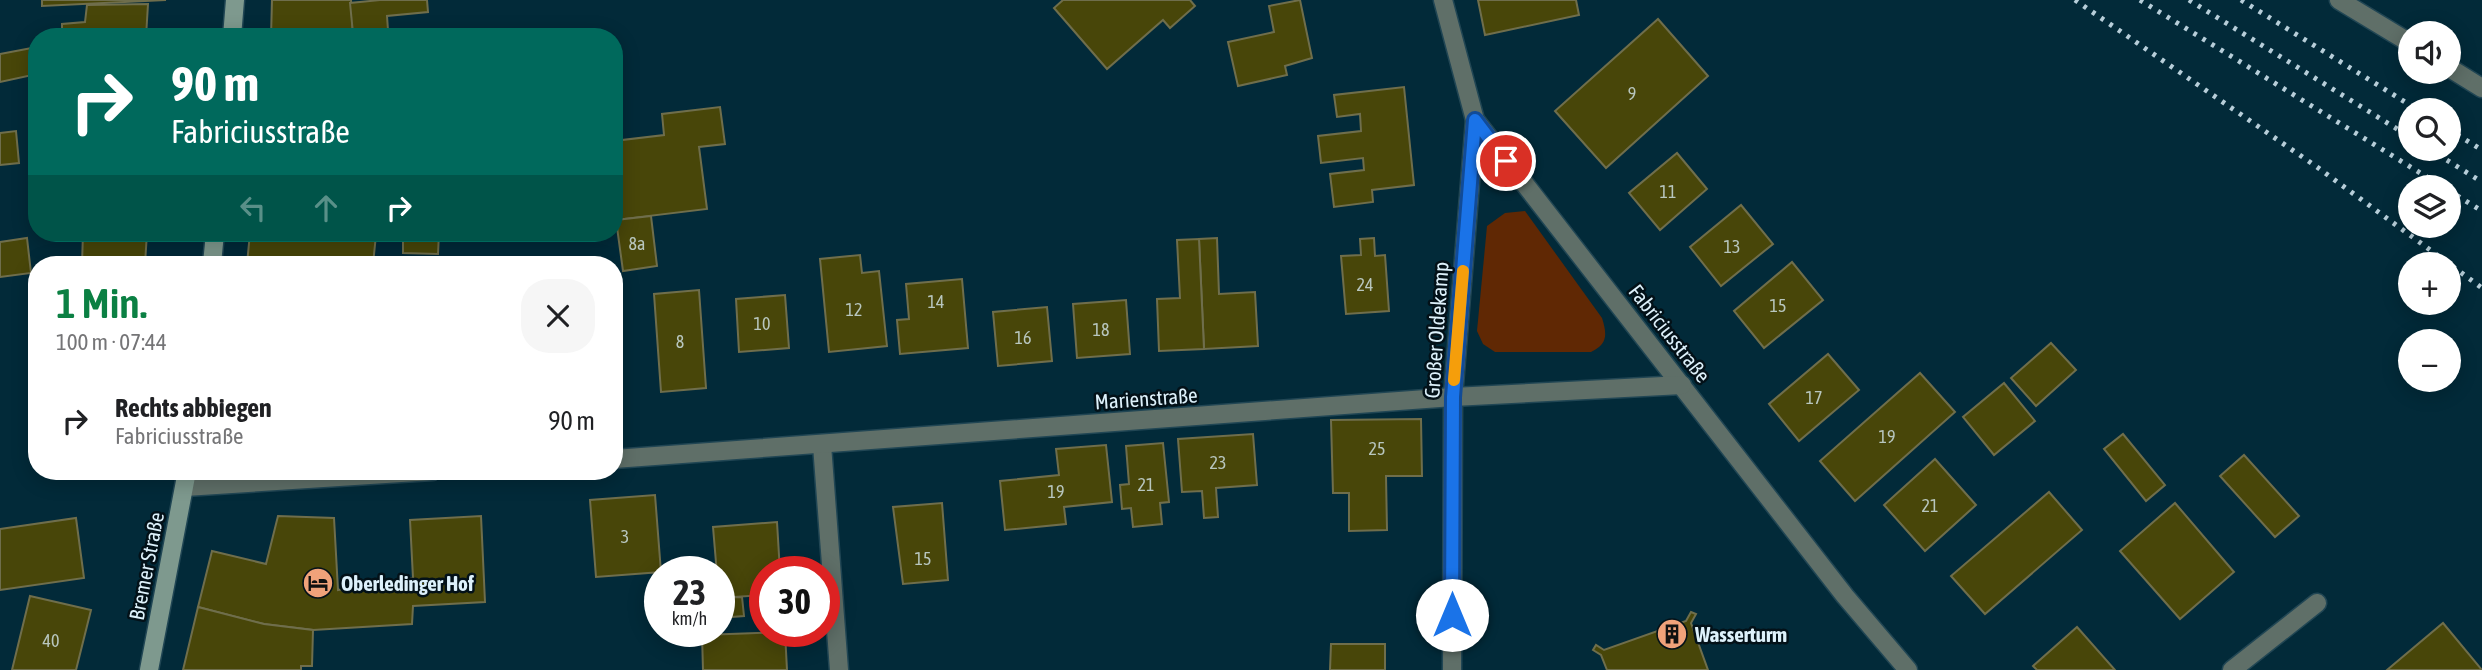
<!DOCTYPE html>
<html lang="de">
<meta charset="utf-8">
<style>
:root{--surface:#fff;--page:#f6f6f6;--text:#202124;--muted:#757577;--accent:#0b8043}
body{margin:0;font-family:"Asap Condensed",sans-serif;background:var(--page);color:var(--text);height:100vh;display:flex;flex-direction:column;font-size:26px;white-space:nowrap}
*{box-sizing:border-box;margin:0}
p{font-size:23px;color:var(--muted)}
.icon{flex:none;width:38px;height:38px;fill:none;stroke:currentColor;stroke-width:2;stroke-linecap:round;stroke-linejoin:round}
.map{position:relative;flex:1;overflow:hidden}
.panel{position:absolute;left:28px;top:256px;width:595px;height:224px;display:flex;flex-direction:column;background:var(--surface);border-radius:28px;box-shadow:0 4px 18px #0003}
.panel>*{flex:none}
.hud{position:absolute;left:28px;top:28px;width:595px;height:214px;border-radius:28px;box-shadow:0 4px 18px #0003;background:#00695c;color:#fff;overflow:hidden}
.controls{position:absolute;left:2398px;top:21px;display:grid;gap:14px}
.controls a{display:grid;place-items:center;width:63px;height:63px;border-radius:50%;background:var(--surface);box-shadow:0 4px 18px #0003;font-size:35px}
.speed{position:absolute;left:644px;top:556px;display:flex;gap:14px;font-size:35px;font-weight:700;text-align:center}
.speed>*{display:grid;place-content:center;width:91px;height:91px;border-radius:50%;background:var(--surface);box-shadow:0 4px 18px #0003;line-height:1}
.speed small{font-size:18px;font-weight:400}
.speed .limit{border:10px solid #d22;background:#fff;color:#111}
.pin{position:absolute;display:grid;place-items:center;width:60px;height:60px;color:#fff;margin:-30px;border:4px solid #fff;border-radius:50%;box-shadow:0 2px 7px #0007}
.me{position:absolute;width:77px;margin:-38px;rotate:0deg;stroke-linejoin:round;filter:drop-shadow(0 0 5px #0008)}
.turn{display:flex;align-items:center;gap:24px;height:147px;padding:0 28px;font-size:32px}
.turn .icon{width:91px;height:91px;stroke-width:2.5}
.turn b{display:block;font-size:49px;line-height:60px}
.lanes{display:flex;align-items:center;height:66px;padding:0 28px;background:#0003;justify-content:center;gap:35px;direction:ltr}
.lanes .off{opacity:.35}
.round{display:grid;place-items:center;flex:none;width:74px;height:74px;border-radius:28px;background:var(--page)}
.headline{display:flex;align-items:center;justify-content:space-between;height:119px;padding:0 28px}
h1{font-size:42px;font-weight:600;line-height:52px;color:var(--accent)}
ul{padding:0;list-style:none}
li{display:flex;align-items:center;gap:21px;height:91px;padding:0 28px}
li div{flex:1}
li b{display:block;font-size:26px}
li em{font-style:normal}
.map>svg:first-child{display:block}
.green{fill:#602804}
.building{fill:#484609;stroke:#6f6e4c;stroke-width:2}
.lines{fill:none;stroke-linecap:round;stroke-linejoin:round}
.service-casing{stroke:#214654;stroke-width:21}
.minor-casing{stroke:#214654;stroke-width:21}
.secondary-casing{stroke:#214654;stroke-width:21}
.service{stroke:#5f6f68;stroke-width:18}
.minor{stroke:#5f6f68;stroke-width:18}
.secondary{stroke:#7e998e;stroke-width:18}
.rail{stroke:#b7ced9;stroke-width:5;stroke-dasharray:3.5 7;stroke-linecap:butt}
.route-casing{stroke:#114b97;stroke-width:18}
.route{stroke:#1a73e8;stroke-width:12}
.slow{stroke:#f59e0b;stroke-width:12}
.labels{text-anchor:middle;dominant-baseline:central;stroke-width:5;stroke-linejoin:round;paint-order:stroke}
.number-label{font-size:18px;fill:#b8c6be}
.street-label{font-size:21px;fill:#ddf1fb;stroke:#031118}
.poi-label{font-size:21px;font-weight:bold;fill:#ddf1fb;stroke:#031118;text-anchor:start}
</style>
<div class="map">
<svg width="2482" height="670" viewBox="0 0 2482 670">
<rect width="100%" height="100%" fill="#022a39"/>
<path class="green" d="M1525,211L1602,318C1607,334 1608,344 1591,352H1495L1483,344L1477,331L1487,226L1505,213Z"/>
<g class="building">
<polygon points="42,0 166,0 42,6"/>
<polygon points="272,0 351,0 353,37 271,37"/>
<polygon points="380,0 427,0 428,12 387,16 388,30 353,33 350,3"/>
<polygon points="1063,0 1190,0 1195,6 1170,28 1163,20 1107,69 1054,8"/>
<polygon points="1300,0 1312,58 1285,66 1287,75 1238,86 1228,42 1274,32 1269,6"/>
<polygon points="1478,0 1576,0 1579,15 1485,35"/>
<polygon points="148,4 146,37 62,37 62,24 85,22 87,5"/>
<polygon points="1658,19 1708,76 1606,168 1555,111"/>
<polygon points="37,47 37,74 0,82 0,54"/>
<polygon points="1404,87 1414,185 1372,190 1373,202 1334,207 1330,174 1364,170 1363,158 1321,163 1318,136 1361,131 1360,114 1337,117 1334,95"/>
<polygon points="720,107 725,144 699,147 707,209 616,220 614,141 664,135 662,114"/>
<polygon points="16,131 19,163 0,165 0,133"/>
<polygon points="1677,153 1707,189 1660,230 1629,193"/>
<polygon points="1741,205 1773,244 1721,286 1690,247"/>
<polygon points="651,216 657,266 623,271 616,220"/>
<polygon points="83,233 147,233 145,264 82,264"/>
<polygon points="250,233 301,237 301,233 376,235 373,264 247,264"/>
<polygon points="403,233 439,233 438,254 403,253"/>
<polygon points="27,238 31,273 0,277 0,242"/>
<polygon points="1217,238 1219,294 1255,292 1258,346 1204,349 1199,239"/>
<polygon points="1374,238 1375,256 1385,255 1389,311 1346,314 1341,256 1361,255 1360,239"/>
<polygon points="1199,239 1204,349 1159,351 1157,299 1180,298 1177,240"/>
<polygon points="860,255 862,273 879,271 887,346 829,352 820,259"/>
<polygon points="1792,262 1823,300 1764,348 1734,311"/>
<polygon points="962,279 968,348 900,354 897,320 909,319 906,284"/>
<polygon points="699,290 706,388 661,392 654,294"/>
<polygon points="785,295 789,348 739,352 736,299"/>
<polygon points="1126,300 1130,354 1077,358 1073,304"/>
<polygon points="1047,307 1052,361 998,366 993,312"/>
<polygon points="2051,343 2076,370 2036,406 2011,378"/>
<polygon points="1828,354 1859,390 1799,441 1769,404"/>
<polygon points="1920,373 1955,412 1855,501 1820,461"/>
<polygon points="2004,383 2035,421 1994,455 1963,417"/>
<polygon points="1421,419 1422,476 1386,476 1387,530 1349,531 1349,493 1333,493 1331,420"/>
<polygon points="1253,434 1257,485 1216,488 1218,517 1204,518 1202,491 1182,492 1178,439"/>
<polygon points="2123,434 2165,485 2146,501 2104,449"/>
<polygon points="1163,443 1169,502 1160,503 1162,524 1133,527 1131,508 1122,509 1120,485 1129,484 1126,446"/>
<polygon points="1106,445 1112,502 1064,507 1066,524 1005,530 1000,481 1059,475 1056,449"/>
<polygon points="2244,455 2299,516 2275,537 2220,476"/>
<polygon points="1935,459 1976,505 1925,551 1884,505"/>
<polygon points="2049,492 2082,530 1985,614 1951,576"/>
<polygon points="655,495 661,572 596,577 590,500"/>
<polygon points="942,503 948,580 903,584 893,507"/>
<polygon points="2175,503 2234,572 2180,619 2120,551"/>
<polygon points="278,516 334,518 338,590 413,578 410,520 481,516 485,602 413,606 412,624 313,630 264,624 198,607 212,551 266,564"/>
<polygon points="76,518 84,578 0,590 0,529"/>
<polygon points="777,522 780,572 765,572 765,595 719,598 713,527"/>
<polygon points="30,596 91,610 76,670 12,670"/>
<polygon points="742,597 744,616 719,618 719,598"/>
<polygon points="198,607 264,624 313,630 312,666 301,666 301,670 183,670"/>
<polygon points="1691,612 1696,614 1691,623 1708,670 1607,670 1601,655 1593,650 1596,645 1604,650 1686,621"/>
<polygon points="2443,623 2482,670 2387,670"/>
<polygon points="2077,627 2115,670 2037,670 2033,666"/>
<polygon points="785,632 787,670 703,670 702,635"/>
<polygon points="1331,644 1385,644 1385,670 1330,670"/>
</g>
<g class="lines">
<g class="service-casing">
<polyline id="service" points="2232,670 2317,603"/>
</g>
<g class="minor-casing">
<g id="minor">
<polyline points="1443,0 1475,120 1845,596 1908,670"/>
<polyline points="2339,0 2410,43"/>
<polyline points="2448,67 2482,88"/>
<polyline points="822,445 839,670"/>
<polyline points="614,459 1453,397 1682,385"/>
<polyline points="185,487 432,471"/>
<polyline points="1452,670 1453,397 1475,120"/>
</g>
</g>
<g class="secondary-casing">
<g id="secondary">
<polyline points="232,37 235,0"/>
<polyline points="212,264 215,233"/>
<polyline points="149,670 187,471"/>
</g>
</g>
<use href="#service" class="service"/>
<use href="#minor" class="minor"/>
<use href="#secondary" class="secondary"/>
<g class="rail">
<polyline points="2075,0 2317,167 2482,288"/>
<polyline points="2140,0 2443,187"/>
<polyline points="2189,0 2410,137"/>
<polyline points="2241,0 2418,110"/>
<polyline points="2448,129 2482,150"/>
<polyline points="2429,149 2482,182"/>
<polyline points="2448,190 2482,211"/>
</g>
</g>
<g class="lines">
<g class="route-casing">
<polyline id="route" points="1452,615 1453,397 1475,120 1506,161"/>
</g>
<use href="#route" class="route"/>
<polyline class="slow" points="1454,380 1463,271"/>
</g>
<defs>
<g id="hotel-disc" transform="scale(1.575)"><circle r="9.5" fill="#f0a27a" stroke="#031118"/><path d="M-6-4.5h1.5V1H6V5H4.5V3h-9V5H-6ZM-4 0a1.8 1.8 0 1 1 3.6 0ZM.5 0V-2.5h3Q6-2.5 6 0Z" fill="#111"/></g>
<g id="building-disc" transform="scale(1.575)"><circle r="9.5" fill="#f0a27a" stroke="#031118"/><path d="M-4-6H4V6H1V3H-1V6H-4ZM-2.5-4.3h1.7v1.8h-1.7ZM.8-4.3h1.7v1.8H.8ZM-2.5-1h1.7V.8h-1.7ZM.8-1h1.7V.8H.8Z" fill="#111"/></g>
</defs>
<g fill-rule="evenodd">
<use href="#hotel-disc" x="318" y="583"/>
<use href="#building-disc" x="1672" y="634"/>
</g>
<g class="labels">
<g class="number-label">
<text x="1632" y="93">9</text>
<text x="1668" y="191">11</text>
<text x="637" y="243">8a</text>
<text x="1732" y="246">13</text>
<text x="1365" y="284">24</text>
<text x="936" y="301">14</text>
<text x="1778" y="305">15</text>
<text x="854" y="309">12</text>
<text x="762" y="323">10</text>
<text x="1101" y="329">18</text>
<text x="1023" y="337">16</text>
<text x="680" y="341">8</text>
<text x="1814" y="397">17</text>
<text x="1887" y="436">19</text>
<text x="1377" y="448">25</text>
<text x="1218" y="462">23</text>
<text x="1146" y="484">21</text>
<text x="1056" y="491">19</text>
<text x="1930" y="505">21</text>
<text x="625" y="536">3</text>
<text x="923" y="558">15</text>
<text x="51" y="640">40</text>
</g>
<g class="street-label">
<text transform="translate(1436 330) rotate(-86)">Großer Oldekamp</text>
<text transform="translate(1670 333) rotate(52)">Fabriciusstraße</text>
<text transform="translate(1146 398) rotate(-4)">Marienstraße</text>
<text transform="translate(146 566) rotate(-79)">Bremer Straße</text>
</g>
<g class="poi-label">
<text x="341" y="583">Oberledinger Hof</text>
<text x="1695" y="634">Wasserturm</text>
</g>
</g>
</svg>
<div class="controls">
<a><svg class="icon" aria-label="sound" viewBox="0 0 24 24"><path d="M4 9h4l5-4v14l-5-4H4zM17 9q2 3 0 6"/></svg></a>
<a><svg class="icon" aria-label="search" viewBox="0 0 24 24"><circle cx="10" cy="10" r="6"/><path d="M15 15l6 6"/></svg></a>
<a><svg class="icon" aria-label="layers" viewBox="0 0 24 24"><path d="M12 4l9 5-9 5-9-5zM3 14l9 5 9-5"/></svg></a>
<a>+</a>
<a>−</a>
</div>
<div class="speed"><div>23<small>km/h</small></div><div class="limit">30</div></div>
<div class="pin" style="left:1506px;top:161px;background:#d93025"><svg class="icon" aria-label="arrive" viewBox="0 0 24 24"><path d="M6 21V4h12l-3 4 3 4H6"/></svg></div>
<svg class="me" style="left:1452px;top:615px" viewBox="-20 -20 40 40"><circle r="19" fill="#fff"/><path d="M0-13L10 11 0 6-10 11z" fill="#1a73e8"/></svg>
<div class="hud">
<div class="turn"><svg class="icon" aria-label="right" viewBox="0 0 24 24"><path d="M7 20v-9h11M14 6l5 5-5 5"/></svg><div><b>90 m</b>Fabriciusstraße</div></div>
<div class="lanes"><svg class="icon off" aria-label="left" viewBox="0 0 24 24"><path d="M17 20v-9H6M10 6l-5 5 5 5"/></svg><svg class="icon off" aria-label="ahead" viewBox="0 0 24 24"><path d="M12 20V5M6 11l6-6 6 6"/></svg><svg class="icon" aria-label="right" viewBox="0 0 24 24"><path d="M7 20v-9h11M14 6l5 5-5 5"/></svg></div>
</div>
<section class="panel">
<div class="headline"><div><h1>1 Min.</h1><p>100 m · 07:44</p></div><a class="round"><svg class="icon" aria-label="close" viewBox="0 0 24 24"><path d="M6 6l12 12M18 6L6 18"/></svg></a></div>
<ul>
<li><svg class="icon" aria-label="right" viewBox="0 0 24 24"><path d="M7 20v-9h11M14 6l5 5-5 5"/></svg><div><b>Rechts abbiegen</b><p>Fabriciusstraße</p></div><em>90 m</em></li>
</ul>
</section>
</div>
